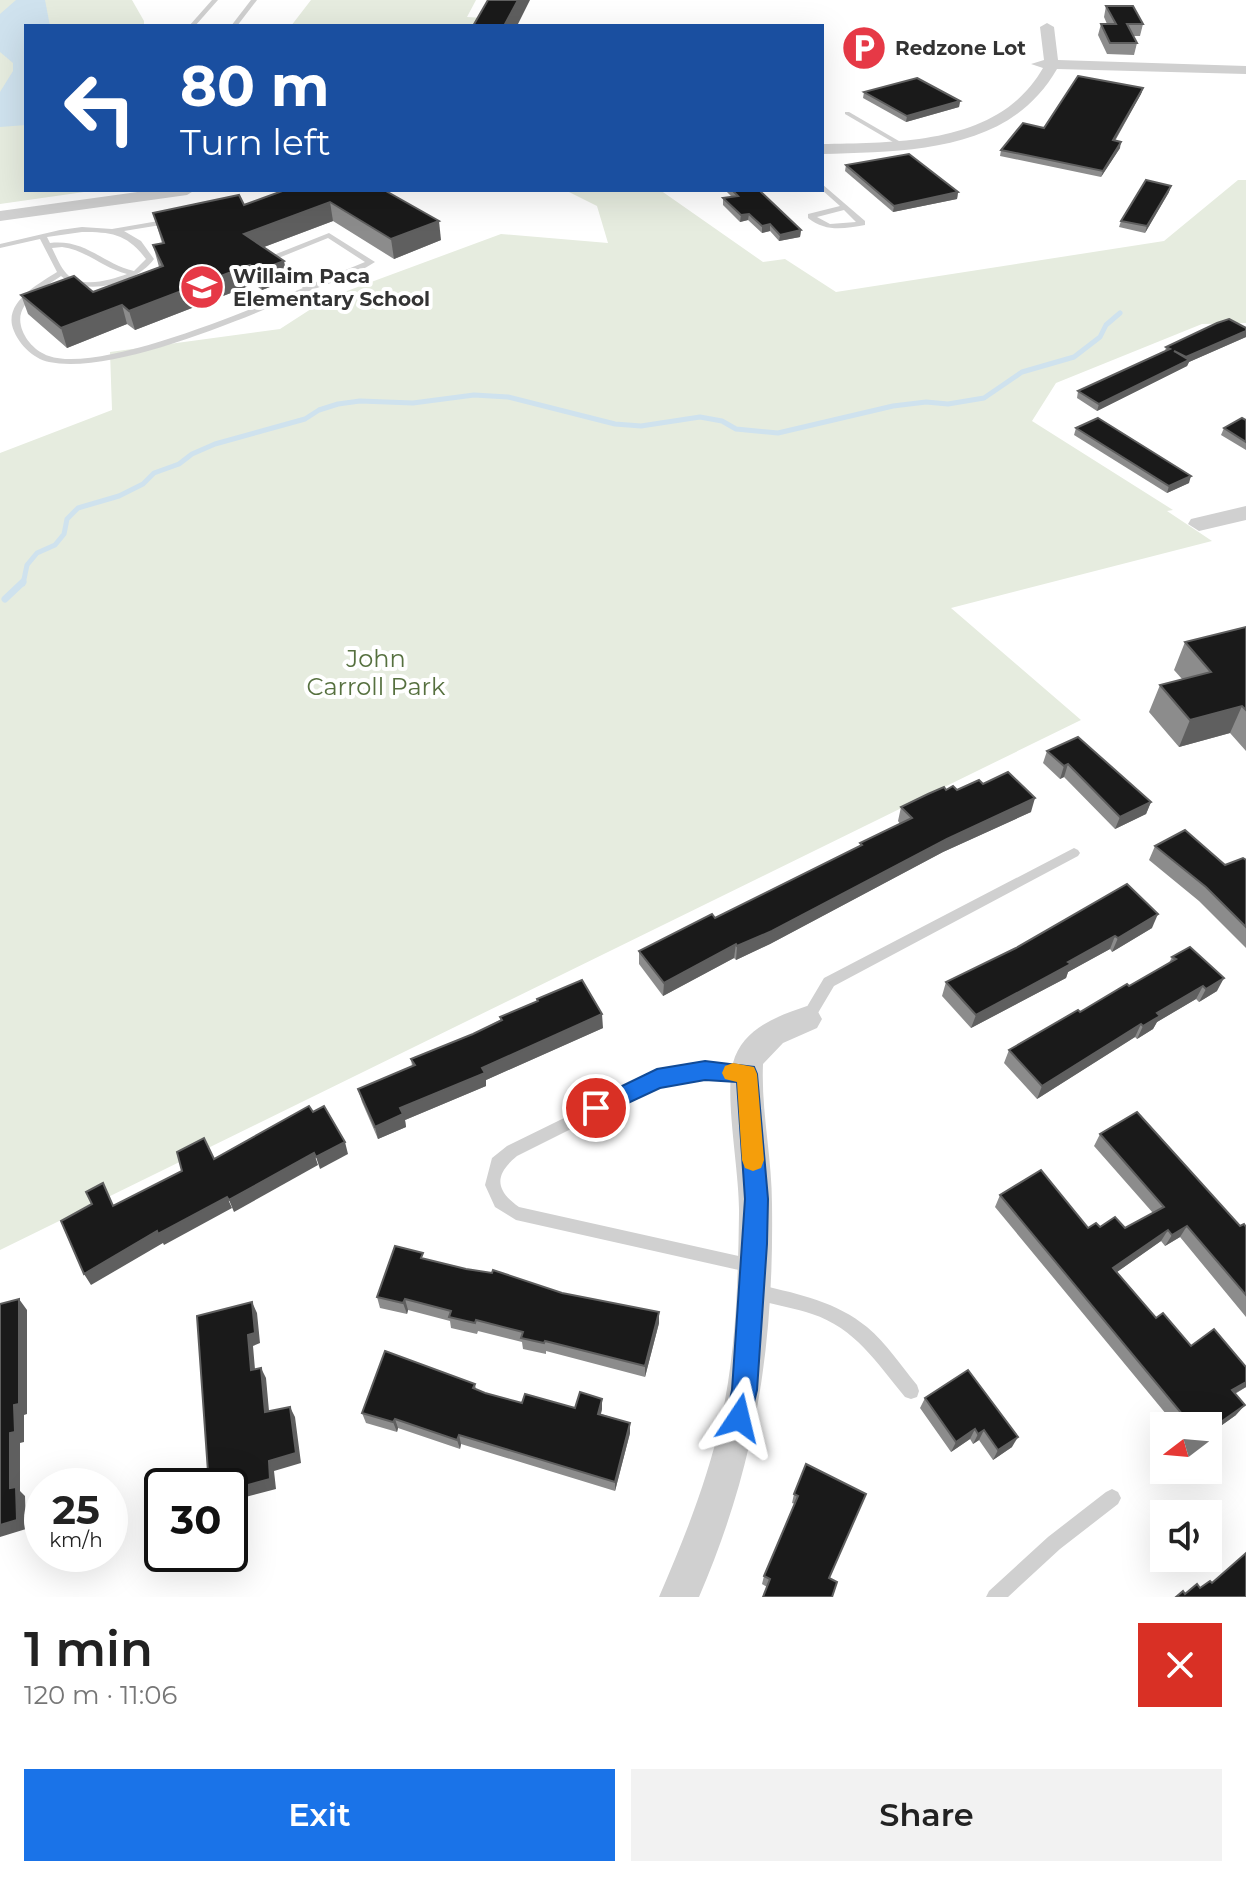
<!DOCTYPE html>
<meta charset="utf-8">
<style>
:root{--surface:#fff;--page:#f2f2f2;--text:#222;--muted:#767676;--accent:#1a73e8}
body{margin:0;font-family:Montserrat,sans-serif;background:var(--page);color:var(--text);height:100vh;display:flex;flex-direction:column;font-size:30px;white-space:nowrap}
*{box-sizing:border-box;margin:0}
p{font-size:26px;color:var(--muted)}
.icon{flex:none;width:44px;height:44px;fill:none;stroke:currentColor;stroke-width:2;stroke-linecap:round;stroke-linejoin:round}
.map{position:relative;height:1597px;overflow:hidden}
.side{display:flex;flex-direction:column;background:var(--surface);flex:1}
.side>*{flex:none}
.top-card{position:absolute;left:24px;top:24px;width:800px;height:168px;border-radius:0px;box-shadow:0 8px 32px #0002;background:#1a4fa0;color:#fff;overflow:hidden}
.needle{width:52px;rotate:254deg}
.buttons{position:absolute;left:1150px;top:1412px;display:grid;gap:16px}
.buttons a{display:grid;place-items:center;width:72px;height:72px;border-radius:0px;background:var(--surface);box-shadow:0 8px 32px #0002;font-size:40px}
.speed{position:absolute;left:24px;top:1468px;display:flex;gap:16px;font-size:40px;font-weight:700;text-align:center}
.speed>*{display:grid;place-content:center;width:104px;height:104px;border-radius:50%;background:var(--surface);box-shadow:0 8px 32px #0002;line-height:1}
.speed small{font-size:20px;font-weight:400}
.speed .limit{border:4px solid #111;border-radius:12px;background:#fff;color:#111}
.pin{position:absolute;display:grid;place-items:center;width:68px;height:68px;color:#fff;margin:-34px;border:4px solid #fff;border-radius:50%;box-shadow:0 2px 8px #0007}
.me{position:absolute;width:88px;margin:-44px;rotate:10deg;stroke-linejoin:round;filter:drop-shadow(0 0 6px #0008)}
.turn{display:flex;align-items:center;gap:28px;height:168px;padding:0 24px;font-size:36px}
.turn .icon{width:104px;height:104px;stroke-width:2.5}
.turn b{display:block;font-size:56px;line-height:68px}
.round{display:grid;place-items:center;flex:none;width:84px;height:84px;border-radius:0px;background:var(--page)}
.overview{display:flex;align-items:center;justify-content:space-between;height:136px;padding:0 24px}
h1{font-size:48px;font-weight:600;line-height:60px}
.button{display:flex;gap:16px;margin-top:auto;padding:16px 24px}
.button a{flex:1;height:92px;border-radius:0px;background:var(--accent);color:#fff;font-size:32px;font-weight:600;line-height:92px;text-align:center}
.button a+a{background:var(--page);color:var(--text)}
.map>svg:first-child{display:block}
.green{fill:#e6ecdf}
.water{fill:#cfe2ee}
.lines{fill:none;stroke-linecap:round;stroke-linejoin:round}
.stream-far1{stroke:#cfe2ee;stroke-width:5}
.stream{stroke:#cfe2ee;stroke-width:7}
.service{fill:#d0d0d0;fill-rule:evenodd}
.minor{fill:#d0d0d0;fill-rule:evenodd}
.wall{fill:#8c8c8c}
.shaded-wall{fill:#5f5f5f}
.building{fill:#1a1a1a;stroke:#5f5f5f;stroke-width:2}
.route{fill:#1a73e8;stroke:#114b97;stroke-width:2}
.slow{fill:#f59e0b}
.labels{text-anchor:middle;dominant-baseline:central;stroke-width:8;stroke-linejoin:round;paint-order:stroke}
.far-poi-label{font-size:20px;font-weight:bold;fill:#333;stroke:#fff;text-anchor:start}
.park-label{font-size:24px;fill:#56703f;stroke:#fff}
</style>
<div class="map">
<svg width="1246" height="1597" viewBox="0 0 1246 1597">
<rect width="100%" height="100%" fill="#fff"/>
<g class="green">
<polygon points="0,0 132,0 144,21 144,26 26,26 26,190 98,190 0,204"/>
<polygon points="311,0 476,0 467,17 485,18 481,26 291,26"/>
<polygon points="1238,180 1246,180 1246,323 1202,324 1056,383 1032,421 1173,510 1167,511 1212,541 951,608 1081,720 0,1250 0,453 112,410 110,352 280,329 328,298 501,234 608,243 597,206 565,190 660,190 763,262 785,259 836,292 1164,241"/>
</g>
<polygon class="water" points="16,0 45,0 50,26 26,26 26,125 0,127 0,92 13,71 13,63 0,52 0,14"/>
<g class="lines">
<polyline class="stream-far1" points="23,584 27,565 37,553 55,545 64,534 67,519 78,508 119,496 143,484 154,473 179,464 192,454 215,444 305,419 319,410 338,404 360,401 413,403 474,395 508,397 615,424 641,426 700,417 722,421 736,429 778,433 893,406 926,402 948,404 984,398 1022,372 1074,357 1100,337 1106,325 1120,313"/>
<polyline class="stream" points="5,599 23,582"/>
<g class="service">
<polygon points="212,0 218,0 195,26 189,26"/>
<polygon points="251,0 257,0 237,26 231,26"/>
<polygon points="845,112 849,112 904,144 898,145 845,114"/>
<path d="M822,184L865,221V225C843,229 826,232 808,218V214L840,206L822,190ZM844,210L856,222L830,224L817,217Z"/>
<path d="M170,219H173V223L124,231L141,241L154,259C137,283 85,298 61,276C45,287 15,302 21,326C24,339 36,352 49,356C100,374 251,309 303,288L266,258L329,233L375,262C354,276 326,284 302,294C241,319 113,375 49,362C33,359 16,342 12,325C7,300 40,283 57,272L40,239L0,248V244L60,230L82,227L112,229ZM82,232C112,232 127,234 146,259L134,271C101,263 86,239 50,243L47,237ZM328,238L365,262L309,285L276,259ZM62,247C86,250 103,268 127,274C111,280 84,288 69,276C61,269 57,258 52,248Z"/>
<polygon points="1074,848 1078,850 1080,853 1078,856 834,986 812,1023 807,1025 802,1023 800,1019 802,1015 824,978"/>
<path d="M705,1065L747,1068L752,1070L754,1074L752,1078L747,1080L705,1077L659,1085L517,1156C494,1175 495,1190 519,1207L752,1259L757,1261L760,1266L757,1271L752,1273L516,1220L495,1207L485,1185L492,1158L507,1146L652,1075Z"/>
<path d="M756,1284C795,1293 836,1301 867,1327C887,1344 901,1366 917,1385L919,1391L917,1397L911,1399L905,1397C877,1363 855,1328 812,1314C792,1307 770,1305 750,1297L748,1292L750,1287Z"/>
<polygon points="1112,1489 1118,1492 1121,1498 1118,1504 1060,1549 1008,1597 986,1597 989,1591 1048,1537 1106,1492"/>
</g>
<g class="minor">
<path d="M1047,23L1054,27L1058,60L1246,66V74L1057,69C1009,153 908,151 822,154V144C900,142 999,145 1043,68L1031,64L1044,60L1040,27Z"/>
<polygon points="152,190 195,190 187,195 0,221 0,211"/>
<polygon points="1246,506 1246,520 1199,531 1188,524 1191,519"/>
<path d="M807,1006L817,1010L822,1019L817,1028L783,1043L763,1064C761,1111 772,1157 772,1204C774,1348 756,1464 699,1597H659C684,1539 707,1482 721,1420C736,1352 738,1283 739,1214C740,1173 724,1097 733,1063C742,1029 777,1016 807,1006Z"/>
</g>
</g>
<g class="wall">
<polygon points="1106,6 1143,24 1140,36 1133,36 1137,43 1134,55 1107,54 1098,35 1101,24 1107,24 1104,17"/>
<polygon points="1143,88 1141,94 1115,141 1120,148 1101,177 1000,156 1001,150 1044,128"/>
<polygon points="864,92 960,101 959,107 906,122 863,98"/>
<polygon points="846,165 958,192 957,199 893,212 845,171"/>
<polygon points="384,190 441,240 394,259 333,221 264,247 288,280 262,290 254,284 135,330 127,324 67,348 28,314 21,295 93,292 159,267 153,245 162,243 153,213"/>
<polygon points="725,190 759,190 801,230 800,237 779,241 770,231 762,233 748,220 740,222 723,205 723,198 732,197"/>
<polygon points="1169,192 1145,233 1119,227 1121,221"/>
<polygon points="1246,328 1246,337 1189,362 1187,366 1097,411 1077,398 1078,391 1165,351 1166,347"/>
<polygon points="1246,420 1246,450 1221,435 1224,428"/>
<polygon points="1076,428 1189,483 1167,493 1074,435"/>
<polygon points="1246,627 1246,751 1230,733 1179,747 1149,712 1160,685 1182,679 1174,670 1185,642"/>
<polygon points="1047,751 1151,802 1146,814 1115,829 1064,777 1060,779 1043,763"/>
<polygon points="983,784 1031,812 943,852 770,944 736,960 734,958 663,996 639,964 639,951 715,918 860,846 860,843 900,824 898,821 901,807 946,790 957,790"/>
<polygon points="1155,846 1225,865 1246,860 1246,948 1199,901 1149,860"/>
<polygon points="1152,928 1112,952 1110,949 1068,972 1066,978 971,1028 942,996 946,982 1016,948"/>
<polygon points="1172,957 1217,991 1199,1002 1196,999 1157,1022 1153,1029 1137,1039 1135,1037 1037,1099 1004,1063 1009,1050 1129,986 1169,963"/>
<polygon points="537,999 603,1028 486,1080 486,1086 405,1120 406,1127 378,1139 362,1102 358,1089 412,1066 411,1059 473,1034 500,1020 500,1017 537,1001"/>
<polygon points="1100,1134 1240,1226 1246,1227 1246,1317 1180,1237 1165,1246 1161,1241 1117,1272 1156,1318 1191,1346 1246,1367 1246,1387 1235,1394 1236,1415 1208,1435 1208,1426 1176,1426 995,1207 1000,1195 1088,1228 1100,1227 1125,1228 1153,1213 1094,1146"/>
<polygon points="425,1259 562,1293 659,1312 659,1323 645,1377 546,1351 546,1354 523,1349 522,1342 478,1331 477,1334 451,1328 450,1321 408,1310 407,1314 380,1308 377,1297"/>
<polygon points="968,1370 1012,1447 993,1460 979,1440 973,1444 970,1439 951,1452 920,1408 925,1398"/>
<polygon points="475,1384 476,1389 485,1393 522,1403 575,1408 602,1399 602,1409 601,1414 630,1423 630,1433 615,1491 461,1444 460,1449 398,1428 397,1432 366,1423 362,1413"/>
<polygon points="806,1464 829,1578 767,1587 762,1584 764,1576 795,1504 792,1503 794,1494"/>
</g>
<g class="shaded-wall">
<polygon points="518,0 530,0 517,26 504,26"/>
<polygon points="1143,88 1141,94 1111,147 1113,140"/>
<polygon points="960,101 959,107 906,122 907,116"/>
<polygon points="1121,142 1120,148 1101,177 1103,171"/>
<polygon points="1171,186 1169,192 1145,233 1147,226"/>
<polygon points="958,192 957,199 893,212 894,206"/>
<polygon points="330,202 333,221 248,253 244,234"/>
<polygon points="749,214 748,220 740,222 741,215"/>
<polygon points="439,221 441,240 394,259 391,239"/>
<polygon points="770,224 770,231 762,233 762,226"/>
<polygon points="801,230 800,237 779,241 780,235"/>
<polygon points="284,261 288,280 262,290 258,271"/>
<polygon points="250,265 254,284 135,330 129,311"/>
<polygon points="122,305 127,324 67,348 61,328"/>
<polygon points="1246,331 1246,337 1189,362 1187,366 1097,411 1099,404 1186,357"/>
<polygon points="1191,476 1189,483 1167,493 1169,486"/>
<polygon points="1242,706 1230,733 1179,747 1190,720"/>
<polygon points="1068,764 1064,777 1060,779 1064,766"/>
<polygon points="1035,798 1031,812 943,852 770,944 736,960 737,946 947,839"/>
<polygon points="1151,802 1146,814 1115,829 1120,817"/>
<polygon points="1158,914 1152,928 1112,952 1118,938"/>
<polygon points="1115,936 1110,949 1068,972 1066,978 971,1028 976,1015"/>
<polygon points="736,944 734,958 663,996 664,983"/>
<polygon points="1224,978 1217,991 1199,1002 1206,989"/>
<polygon points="1203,986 1196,999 1157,1022 1153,1029 1137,1039 1143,1026 1157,1013"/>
<polygon points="602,1014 603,1028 486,1080 486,1086 405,1120 406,1127 378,1139 375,1127 400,1108 482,1068"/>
<polygon points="1141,1024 1135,1037 1037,1099 1042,1086"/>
<polygon points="345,1142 348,1154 320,1169 316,1157"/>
<polygon points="314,1153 318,1165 234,1212 229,1200"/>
<polygon points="227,1197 232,1208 164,1245 163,1243 91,1285 84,1274 157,1231"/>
<polygon points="1187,1226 1180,1237 1165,1246 1172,1235"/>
<polygon points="1168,1230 1161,1241 1107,1279 1113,1268"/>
<polygon points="19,1299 27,1310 27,1414 24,1415 24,1442 20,1443 20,1491 25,1496 26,1529 0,1537 0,1525 10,1488 10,1433 14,1405"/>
<polygon points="405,1299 408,1310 407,1314 403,1303"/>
<polygon points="252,1302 257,1313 260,1343 253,1346 256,1381 251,1370 248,1335"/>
<polygon points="659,1312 659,1323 645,1377 645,1366"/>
<polygon points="261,1368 266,1378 270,1422 265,1412"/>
<polygon points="1246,1382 1246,1387 1223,1400 1232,1390"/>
<polygon points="602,1399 602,1409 598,1424 598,1414"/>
<polygon points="1245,1405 1236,1415 1208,1435 1208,1431"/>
<polygon points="290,1407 295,1417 301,1463 274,1471 276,1489 230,1501 230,1490 269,1461"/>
<polygon points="395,1419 398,1428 397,1432 393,1422"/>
<polygon points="630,1423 630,1433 615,1491 615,1482"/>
<polygon points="975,1429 970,1439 951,1452 956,1442"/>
<polygon points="984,1430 979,1440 973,1444 978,1434"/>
<polygon points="459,1435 461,1444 460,1449 457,1440"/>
<polygon points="1018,1437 1012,1447 993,1460 998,1450"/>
</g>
<g class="building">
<polygon points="488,0 518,0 504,26 473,26"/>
<polygon points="1106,6 1133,6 1143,24 1127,24 1137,43 1110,43 1101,24 1116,24"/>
<polygon points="1078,76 1143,88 1113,140 1121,142 1103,171 1001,150 1023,123 1044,128"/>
<polygon points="917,78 960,101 907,116 864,92"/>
<polygon points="909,154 958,192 894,206 846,165"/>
<polygon points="1146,180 1171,186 1147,226 1121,221"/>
<polygon points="285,190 384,190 439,221 391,239 330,202 244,234 284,261 258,271 250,265 129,311 122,305 61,328 21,295 74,276 93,292 163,266 153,245 164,243 153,213 239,195 244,205"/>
<polygon points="732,190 759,190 801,230 780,235 770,224 762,226 749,214 741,215 723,198 738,196"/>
<polygon points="1229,319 1246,328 1246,331 1186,357 1174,351 1189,360 1099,404 1078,391 1170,349 1166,347 1217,323"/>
<polygon points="1098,418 1191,476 1169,486 1076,428"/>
<polygon points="1242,418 1246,420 1246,442 1224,428"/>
<polygon points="1246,627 1246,710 1242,706 1190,720 1160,685 1211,672 1185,642"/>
<polygon points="1078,737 1151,802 1120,817 1068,764 1064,766 1047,751"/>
<polygon points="1008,772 1035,798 947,839 772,931 737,946 736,944 664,983 639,951 712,914 715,918 862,845 860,843 912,818 901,807 928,794 944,787 946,790 953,786 957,790 979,780 983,784"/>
<polygon points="1185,830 1225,865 1243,858 1246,860 1246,927 1206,887 1155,846"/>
<polygon points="1127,884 1158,914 1118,938 1115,936 1068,962 1071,964 976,1015 946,982 1016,948"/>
<polygon points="1190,947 1224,978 1206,989 1203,986 1157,1013 1160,1016 1143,1026 1141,1024 1042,1086 1009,1050 1078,1010 1080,1012 1127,984 1129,986 1176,959 1172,957"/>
<polygon points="582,980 602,1014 482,1068 485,1073 400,1108 403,1114 375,1127 358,1089 415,1065 411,1059 473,1034 502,1020 500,1017 538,1001 537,999"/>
<polygon points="309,1106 313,1112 324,1106 345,1142 316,1157 314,1153 229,1200 227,1197 158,1234 157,1231 84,1274 61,1221 92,1204 86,1192 103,1183 113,1206 182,1171 177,1152 204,1138 214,1159"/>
<polygon points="1137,1112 1240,1226 1244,1224 1246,1227 1246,1295 1187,1226 1172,1235 1168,1230 1113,1268 1156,1318 1163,1313 1191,1346 1214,1329 1246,1367 1246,1382 1232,1390 1245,1405 1208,1431 1208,1426 1192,1426 1000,1195 1041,1170 1088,1228 1096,1223 1100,1227 1115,1217 1125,1228 1164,1207 1100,1134"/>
<polygon points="395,1246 423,1253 421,1258 466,1269 492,1273 493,1270 562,1293 659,1312 645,1366 545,1341 544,1343 521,1338 523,1332 476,1320 475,1323 449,1317 451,1311 405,1299 403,1303 377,1297"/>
<polygon points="19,1299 19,1404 14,1405 15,1432 10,1433 10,1488 16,1487 17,1520 0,1525 0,1304"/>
<polygon points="252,1302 255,1333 248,1335 251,1370 261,1368 265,1412 290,1407 296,1453 269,1461 270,1479 230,1490 230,1486 209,1486 197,1316"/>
<polygon points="385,1351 475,1384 473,1388 485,1393 522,1403 525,1394 575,1408 580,1392 602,1399 598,1414 630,1423 615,1482 459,1435 457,1440 395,1419 393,1422 362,1413"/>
<polygon points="968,1370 1018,1437 998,1450 984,1430 978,1434 975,1429 956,1442 925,1398"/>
<polygon points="806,1464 866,1494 829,1578 837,1582 832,1597 763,1597 770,1579 764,1576 798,1496 794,1494"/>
<polygon points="1246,1553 1246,1597 1176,1597 1183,1591 1185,1594 1197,1584 1200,1588 1210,1581 1212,1583"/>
</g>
<polygon class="route" points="705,1061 754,1067 757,1074 768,1199 767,1244 757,1390 748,1427 739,1431 730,1427 726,1418 732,1390 745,1199 737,1082 705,1080 660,1088 596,1118 589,1115 586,1108 589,1102 657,1069"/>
<polygon class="slow" points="733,1063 754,1067 757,1074 764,1160 761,1168 753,1171 745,1168 742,1160 737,1082 725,1079 722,1073 725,1066"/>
<defs>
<g id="parking-disc" transform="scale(2.3)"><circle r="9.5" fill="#e63946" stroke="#fff"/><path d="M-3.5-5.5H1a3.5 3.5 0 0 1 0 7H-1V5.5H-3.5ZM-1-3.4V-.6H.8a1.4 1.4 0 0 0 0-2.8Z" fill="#fff"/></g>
<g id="school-disc" transform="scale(2.3)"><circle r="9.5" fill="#e63946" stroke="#fff"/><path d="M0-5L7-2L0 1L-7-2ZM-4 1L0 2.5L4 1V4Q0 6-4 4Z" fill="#fff"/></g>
</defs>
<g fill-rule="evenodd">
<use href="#parking-disc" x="864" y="48"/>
<use href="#school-disc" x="202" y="287"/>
</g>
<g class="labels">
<g class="far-poi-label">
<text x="895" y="48">Redzone Lot</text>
<text x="233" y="276">Willaim Paca<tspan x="233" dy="23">Elementary School</tspan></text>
</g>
<g class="park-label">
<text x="376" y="658">John<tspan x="376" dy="28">Carroll Park</tspan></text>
</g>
</g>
</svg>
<div class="buttons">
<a><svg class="needle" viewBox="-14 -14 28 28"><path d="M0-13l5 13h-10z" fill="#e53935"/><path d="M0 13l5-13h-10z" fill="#767676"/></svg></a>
<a><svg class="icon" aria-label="sound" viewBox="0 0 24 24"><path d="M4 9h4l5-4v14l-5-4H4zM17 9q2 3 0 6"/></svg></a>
</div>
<div class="speed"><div>25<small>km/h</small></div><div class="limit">30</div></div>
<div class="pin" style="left:596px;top:1108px;background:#d93025"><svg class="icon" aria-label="arrive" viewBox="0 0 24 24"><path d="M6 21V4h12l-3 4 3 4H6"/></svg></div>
<svg class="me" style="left:739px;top:1418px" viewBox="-20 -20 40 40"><path d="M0-17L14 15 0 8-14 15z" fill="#1a73e8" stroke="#fff" stroke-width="4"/></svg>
<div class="top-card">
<div class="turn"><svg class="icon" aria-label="left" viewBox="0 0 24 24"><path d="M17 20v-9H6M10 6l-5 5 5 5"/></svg><div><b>80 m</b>Turn left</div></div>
</div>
</div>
<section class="side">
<div class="overview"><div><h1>1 min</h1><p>120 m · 11:06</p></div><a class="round" style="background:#d93025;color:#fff"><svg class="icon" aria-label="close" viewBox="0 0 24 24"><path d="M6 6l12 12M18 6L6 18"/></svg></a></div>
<div class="button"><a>Exit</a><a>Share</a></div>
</section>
